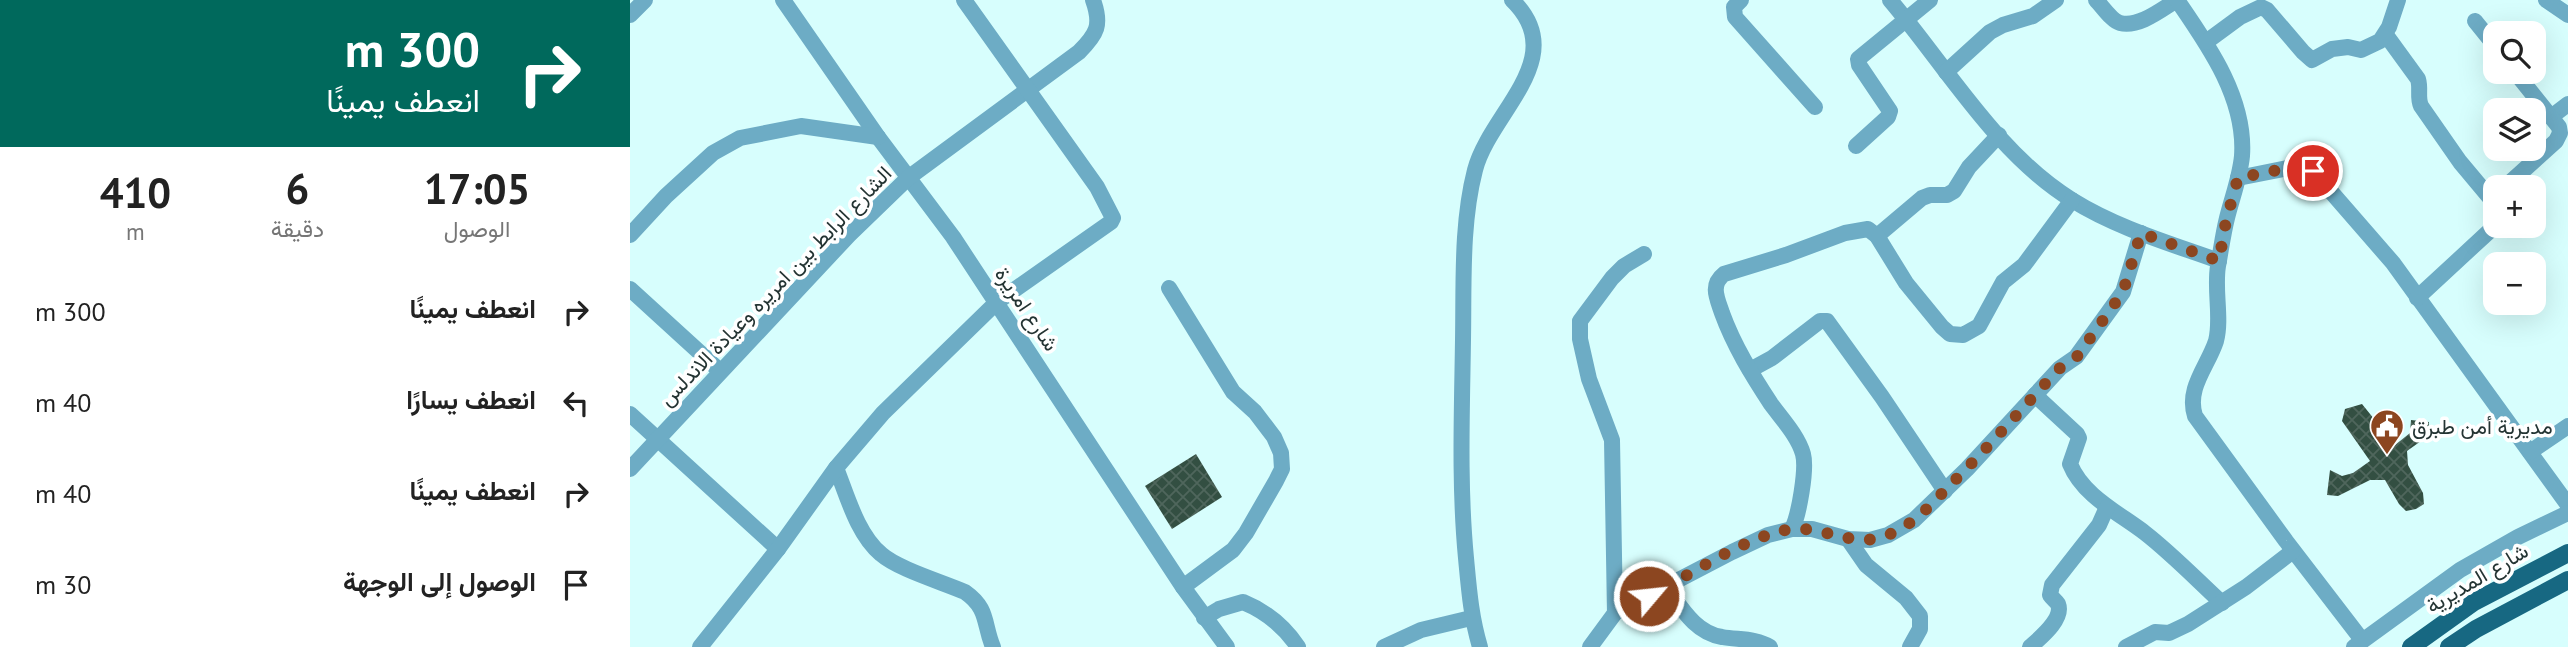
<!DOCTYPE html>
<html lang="ar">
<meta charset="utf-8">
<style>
:root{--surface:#fff;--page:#f2f2f2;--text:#222;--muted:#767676}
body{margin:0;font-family:"PT Sans",Vazirmatn,sans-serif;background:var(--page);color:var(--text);direction:rtl;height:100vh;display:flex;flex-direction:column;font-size:26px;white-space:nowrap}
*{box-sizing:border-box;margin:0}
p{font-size:23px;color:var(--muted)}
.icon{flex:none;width:38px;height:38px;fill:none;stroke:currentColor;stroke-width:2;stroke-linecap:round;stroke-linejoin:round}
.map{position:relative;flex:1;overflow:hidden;direction:ltr}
.side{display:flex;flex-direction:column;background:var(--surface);width:630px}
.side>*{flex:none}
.hud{background:#00695c;color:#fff;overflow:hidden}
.controls{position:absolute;left:1853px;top:21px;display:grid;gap:14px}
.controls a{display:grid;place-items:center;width:63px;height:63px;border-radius:14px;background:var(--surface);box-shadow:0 7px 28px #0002;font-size:35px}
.pin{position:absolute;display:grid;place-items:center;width:60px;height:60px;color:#fff;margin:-30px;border:4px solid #fff;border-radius:50%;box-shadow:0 2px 7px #0007}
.me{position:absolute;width:77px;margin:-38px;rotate:62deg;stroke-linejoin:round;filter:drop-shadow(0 0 5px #0008)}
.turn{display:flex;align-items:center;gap:24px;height:147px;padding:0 35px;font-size:32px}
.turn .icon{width:91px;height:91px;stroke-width:2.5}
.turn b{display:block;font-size:49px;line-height:60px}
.eta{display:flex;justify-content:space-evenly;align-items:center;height:119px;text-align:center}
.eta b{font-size:42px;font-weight:800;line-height:49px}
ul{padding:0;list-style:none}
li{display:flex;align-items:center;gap:21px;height:91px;padding:0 35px}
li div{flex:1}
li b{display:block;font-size:26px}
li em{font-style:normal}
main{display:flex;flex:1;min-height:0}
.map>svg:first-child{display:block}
.building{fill:url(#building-cross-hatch)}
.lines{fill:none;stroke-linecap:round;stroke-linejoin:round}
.minor{stroke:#6dacc5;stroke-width:16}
.major{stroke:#176882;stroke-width:18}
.route{stroke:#8c4620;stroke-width:12;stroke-dasharray:0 21.6}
.labels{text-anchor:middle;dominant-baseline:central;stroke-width:7;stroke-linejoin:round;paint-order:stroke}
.street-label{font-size:21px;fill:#243433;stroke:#fff}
.poi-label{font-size:21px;fill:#243433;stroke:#fff;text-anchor:start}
</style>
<main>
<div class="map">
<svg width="1938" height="647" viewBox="0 0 1938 647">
<defs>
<pattern id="building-cross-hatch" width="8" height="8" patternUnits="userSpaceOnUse" patternTransform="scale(1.75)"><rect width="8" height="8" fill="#334f42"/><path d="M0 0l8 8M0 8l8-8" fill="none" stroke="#4f665c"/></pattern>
</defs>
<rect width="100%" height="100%" fill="#d7fefd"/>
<g class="building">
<polygon points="1732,404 1765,445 1780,433 1781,420 1799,422 1798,436 1777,451 1778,465 1793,493 1794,504 1786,509 1776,511 1769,504 1755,480 1740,480 1708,496 1697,495 1700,470 1712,476 1723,473 1740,461 1712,421 1715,409"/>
<polygon points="566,454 592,497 542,529 515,486"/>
</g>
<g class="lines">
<g class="minor">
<polyline points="153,0 248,137 323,237 553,587 597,647"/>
<polyline points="1111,0 1104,7 1105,17 1185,107"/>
<path d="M1260,0C1316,66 1367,154 1442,200C1487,228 1539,243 1589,261"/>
<path d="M1466,0C1472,6 1482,21 1490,23C1509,28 1532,9 1547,0"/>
<path d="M1547,0C1578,45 1616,98 1612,156C1610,177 1602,198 1597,218C1593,234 1591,250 1588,266C1584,290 1592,319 1586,341C1578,366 1556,388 1565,416L1656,541L1732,640"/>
<polyline points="1916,0 1938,15"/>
<polyline points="0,15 15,0"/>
<polyline points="1845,21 1866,47"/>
<path d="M1756,35L1788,79C1791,89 1787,97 1791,106L1830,162L1866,205"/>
<polyline points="1576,42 1610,17 1631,7 1637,10 1673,52 1682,60 1702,49 1718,47 1731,50 1750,41 1759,27 1768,0"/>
<polyline points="1316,72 1360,32 1373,25 1403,16 1426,0"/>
<polyline points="1921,117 1938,104"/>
<polyline points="1226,146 1258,117 1260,111 1229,65 1228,59 1300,0"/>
<polyline points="1608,178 1668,166 1683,171 1763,263 1938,505"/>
<polyline points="1875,187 1926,141 1930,133 1929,127 1885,72"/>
<polyline points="0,235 36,196 83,153 110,138 171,126 248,137"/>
<polyline points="1247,236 1292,198 1300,195 1317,195 1324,191 1339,167 1369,135"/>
<polyline points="539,288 603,392 625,412 644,437 651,453 652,469 646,481 616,533 603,550 553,587"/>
<polyline points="0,289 90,371"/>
<polyline points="1787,298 1866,225"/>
<polyline points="1120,370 1142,358 1190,321 1197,321 1252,397 1315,491"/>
<path d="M1405,395L1447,434L1449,438L1440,464C1453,496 1489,513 1515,533C1542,554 1567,580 1592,603"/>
<polyline points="0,414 148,549"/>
<polyline points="1900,452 1938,426"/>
<path d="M206,468C217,495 227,534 251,554C268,569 312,582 335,592C359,609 353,623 363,647"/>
<path d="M0,469L219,235L278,178L449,52C467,34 472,25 463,0"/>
<path d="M1162,529C1169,515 1177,469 1173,454C1168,436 1152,419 1141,404C1122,375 1104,346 1092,313C1087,298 1080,285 1094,274L1156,255L1215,233L1238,229L1247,236L1276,283L1312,327L1320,334L1333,335L1349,326L1373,282L1394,265L1442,200"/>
<polyline points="1218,539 1236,565 1276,598 1290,616 1290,629 1280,647"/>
<path d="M1036,587C1051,607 1065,633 1092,637C1108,640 1126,638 1140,647"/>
<polyline points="985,613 982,440 959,379 950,339 950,321 982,278 994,266 1014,254"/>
<path d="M574,618L589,609L613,602C635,611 654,626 668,647"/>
<polyline points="70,647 148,549 206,468 253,413 367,302 481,222 483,218 467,187 334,0"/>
<polyline points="754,647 791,630 841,618"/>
<path d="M850,647C841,617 839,590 836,558C829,485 832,412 833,340C834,284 831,224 845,170C860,112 942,58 882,0"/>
<polyline points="960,647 985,613 1102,552 1138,535 1162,529 1182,529 1218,539 1240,540 1258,535 1284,520 1337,469 1430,368 1446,357 1493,292 1511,233"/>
<path d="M1400,647C1410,638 1434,619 1428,604C1426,601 1422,598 1420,595L1422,585L1469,525L1477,507"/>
<polyline points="1496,647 1525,632 1539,633 1558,624 1616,587 1663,551"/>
<polyline points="1724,647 1830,570 1888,537 1938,513"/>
</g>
<g class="major">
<polyline points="1781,647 1844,602 1938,553"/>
<polyline points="1819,647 1846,629 1938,580"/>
</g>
</g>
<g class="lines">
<path class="route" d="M1019,596C1059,576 1120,533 1164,529C1197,527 1225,549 1258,535C1283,525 1302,504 1320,485C1358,448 1393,407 1430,368L1446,358L1493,292L1511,233L1589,261L1596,221L1608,178L1668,166L1683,171"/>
</g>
<defs>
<g id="civic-pin" transform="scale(1.75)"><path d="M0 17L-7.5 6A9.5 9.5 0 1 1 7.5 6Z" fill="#8c4620" stroke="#fff"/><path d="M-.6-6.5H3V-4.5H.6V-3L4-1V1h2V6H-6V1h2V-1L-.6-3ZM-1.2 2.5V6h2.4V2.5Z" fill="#fff"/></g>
</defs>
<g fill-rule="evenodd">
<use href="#civic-pin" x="1757" y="426"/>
</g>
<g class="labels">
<g class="street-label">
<text transform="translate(145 286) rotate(-46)">الشارع الرابط بين امريره وعيادة الاندلس</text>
<text transform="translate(397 309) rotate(56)">شارع امريرة</text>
<text transform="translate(1847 578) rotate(-31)">شارع المديرية</text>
</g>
<g class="poi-label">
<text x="1782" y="426">مديرية أمن طبرق</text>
</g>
</g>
</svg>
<div class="controls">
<a><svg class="icon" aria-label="search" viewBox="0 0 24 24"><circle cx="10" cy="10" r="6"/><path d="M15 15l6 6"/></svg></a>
<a><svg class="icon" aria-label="layers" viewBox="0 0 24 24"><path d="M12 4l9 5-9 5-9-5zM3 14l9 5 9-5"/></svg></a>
<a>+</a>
<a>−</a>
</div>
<div class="pin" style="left:1683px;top:171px;background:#d93025"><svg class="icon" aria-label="arrive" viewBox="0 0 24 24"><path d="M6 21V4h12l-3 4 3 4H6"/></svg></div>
<svg class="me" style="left:1019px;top:596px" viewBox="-20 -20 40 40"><circle r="17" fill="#8c4620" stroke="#fff" stroke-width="3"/><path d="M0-11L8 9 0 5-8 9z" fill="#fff"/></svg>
</div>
<section class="side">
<div class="hud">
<div class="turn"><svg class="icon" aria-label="right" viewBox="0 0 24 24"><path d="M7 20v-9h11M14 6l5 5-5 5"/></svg><div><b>300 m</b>انعطف يمينًا</div></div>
</div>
<div class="eta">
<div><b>17:05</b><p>الوصول</p></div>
<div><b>6</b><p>دقيقة</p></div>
<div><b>410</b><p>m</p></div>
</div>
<ul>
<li><svg class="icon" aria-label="right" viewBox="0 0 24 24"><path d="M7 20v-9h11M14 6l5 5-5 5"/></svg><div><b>انعطف يمينًا</b></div><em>300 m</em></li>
<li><svg class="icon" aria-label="left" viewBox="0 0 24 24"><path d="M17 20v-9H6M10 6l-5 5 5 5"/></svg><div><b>انعطف يسارًا</b></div><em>40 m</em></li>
<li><svg class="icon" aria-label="right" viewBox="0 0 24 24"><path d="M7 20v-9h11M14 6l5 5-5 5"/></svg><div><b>انعطف يمينًا</b></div><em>40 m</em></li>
<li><svg class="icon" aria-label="arrive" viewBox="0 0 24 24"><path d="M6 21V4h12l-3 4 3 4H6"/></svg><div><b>الوصول إلى الوجهة</b></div><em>30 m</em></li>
</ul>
</section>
</main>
